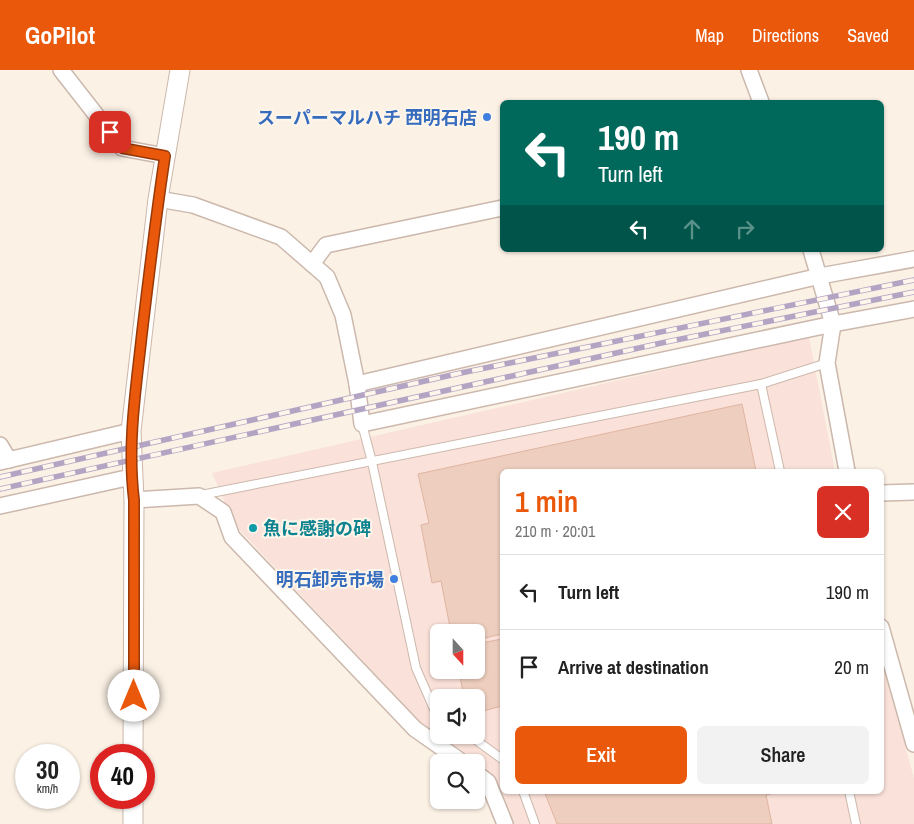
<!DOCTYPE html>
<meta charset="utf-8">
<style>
:root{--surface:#fff;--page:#f2f2f2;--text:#222;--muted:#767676;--line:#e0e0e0;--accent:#ea580c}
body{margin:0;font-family:"Archivo Narrow","Noto Sans JP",sans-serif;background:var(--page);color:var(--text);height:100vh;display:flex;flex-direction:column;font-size:19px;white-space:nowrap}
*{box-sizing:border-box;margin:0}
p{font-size:16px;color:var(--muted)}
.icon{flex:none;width:28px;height:28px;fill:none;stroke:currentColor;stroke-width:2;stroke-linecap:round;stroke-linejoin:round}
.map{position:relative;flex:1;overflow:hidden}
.details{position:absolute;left:500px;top:399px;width:384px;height:325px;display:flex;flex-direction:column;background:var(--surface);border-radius:8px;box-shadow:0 1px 4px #0004}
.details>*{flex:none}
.top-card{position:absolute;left:500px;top:30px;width:384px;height:152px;border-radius:8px;box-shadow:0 1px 4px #0004;background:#00695c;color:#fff;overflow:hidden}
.needle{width:32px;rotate:159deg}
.fabs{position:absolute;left:430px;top:554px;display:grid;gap:10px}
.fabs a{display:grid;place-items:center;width:55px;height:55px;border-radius:8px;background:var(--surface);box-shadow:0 1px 4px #0004;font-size:25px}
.speed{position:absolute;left:15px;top:674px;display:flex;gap:10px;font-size:25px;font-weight:700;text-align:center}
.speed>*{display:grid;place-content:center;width:65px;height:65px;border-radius:50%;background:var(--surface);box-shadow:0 1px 4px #0004;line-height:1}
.speed small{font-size:12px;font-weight:400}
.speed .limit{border:8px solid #d22;background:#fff;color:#111}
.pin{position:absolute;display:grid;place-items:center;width:42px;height:42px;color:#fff;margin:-21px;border-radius:10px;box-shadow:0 2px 8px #0006}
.me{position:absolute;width:55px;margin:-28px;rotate:0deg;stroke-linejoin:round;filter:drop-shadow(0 0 4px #0008)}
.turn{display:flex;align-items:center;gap:18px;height:105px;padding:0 15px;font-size:22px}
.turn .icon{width:65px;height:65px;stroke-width:2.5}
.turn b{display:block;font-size:35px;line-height:42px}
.lanes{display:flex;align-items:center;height:48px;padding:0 15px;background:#0003;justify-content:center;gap:25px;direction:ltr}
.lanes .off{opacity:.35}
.round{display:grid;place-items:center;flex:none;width:52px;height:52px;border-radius:8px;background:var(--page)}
.summary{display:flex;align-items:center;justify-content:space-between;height:85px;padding:0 15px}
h1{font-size:30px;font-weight:600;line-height:38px;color:var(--accent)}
.primary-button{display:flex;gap:10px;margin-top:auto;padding:10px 15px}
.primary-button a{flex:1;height:58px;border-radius:8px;background:var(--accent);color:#fff;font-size:20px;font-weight:600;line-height:58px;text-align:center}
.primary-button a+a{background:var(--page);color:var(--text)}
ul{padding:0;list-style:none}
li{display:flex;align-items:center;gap:15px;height:75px;padding:0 15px;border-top:1px solid var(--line)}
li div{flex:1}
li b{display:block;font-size:19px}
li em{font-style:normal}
header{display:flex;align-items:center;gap:30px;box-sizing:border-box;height:70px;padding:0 25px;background:var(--accent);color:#fff}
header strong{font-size:24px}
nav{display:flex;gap:28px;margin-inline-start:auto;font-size:18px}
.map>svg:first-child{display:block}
.commercial{fill:#fae1d9;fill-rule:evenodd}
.building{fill:#eecebe;stroke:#e0b4a0}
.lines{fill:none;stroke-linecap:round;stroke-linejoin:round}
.service-casing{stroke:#ccb8ac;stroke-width:10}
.minor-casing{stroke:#ccb8ac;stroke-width:18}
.tertiary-casing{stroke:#ccb8ac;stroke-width:21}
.service{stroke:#fff;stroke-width:8}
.minor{stroke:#fff;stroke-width:15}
.tertiary{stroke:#fff;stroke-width:19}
.rail-casing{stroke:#b3a4c4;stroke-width:5.5}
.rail{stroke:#fef5eb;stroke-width:4;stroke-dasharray:11;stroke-linecap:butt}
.route-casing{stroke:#983908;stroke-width:12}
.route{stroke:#ea580c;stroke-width:9}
.shop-dot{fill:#3f7fe0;stroke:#fef5eb;stroke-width:2}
.culture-dot{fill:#0f9aa8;stroke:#fef5eb;stroke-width:2}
.labels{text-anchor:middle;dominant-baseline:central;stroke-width:4;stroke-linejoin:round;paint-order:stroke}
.shop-label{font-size:18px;font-weight:bold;fill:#366cbe;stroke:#fef5eb;text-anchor:end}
.culture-label{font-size:18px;font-weight:bold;fill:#0d838f;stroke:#fef5eb;text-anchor:start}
</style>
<header>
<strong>GoPilot</strong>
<nav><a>Map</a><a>Directions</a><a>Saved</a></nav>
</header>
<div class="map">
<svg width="914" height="754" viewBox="0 0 914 754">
<rect width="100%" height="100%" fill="#fbf1e5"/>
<path class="commercial" d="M809,267L835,401H502V721H881V590L914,708V754H513L492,706L481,692L427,659L235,455L212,403ZM439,562H476V600H439ZM439,628H476V665H439Z"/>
<g class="building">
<polygon points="742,334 756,401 502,401 502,564 476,570 476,562 451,562 441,511 432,513 421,455 429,453 418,404"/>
<polygon points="502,569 502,636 483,641 480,628 464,628 459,600 476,600 476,574"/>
<polygon points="544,721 782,721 766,725 772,754 557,754"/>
</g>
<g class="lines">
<g class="service-casing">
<g id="service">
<polyline points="761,314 780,401"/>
<polyline points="362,354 372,392 416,598 434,639 439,643"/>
<polyline points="201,425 761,314 827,293"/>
<polyline points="469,665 502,689"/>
<polyline points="523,721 535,754"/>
<polyline points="849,721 856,754"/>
</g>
</g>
<g class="minor-casing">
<g id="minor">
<polyline points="61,0 122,78 165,86"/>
<polyline points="749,0 761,32"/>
<polyline points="158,129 193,135 281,167 327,207 343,245 357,314 362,354 833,254 914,239"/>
<polyline points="811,180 833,254 827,293 847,401"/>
<polyline points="312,194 326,175 502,138"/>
<polyline points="357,314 820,206 914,189"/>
<polyline points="0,375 9,390"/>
<polyline points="0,392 131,361"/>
<polyline points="881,423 914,422"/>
<polyline points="134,430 199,426 223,442 232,467 415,659 462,692"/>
<polyline points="0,436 131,407"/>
<polyline points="881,557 914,674"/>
<polyline points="476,703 488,712 505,754"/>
</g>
</g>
<g class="tertiary-casing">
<g id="tertiary">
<polyline points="133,685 134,430 131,361 158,129 180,0"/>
<polyline points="133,754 133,728"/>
</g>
</g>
<use href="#service" class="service"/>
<use href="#minor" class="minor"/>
<use href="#tertiary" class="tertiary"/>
<g class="rail-casing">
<g id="rail">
<polyline points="0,407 456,304 914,210"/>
<polyline points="0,419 666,272 914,222"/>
</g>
</g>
<use href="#rail" class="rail"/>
</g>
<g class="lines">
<g class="route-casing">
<path id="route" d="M110,62L122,78L165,86C156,145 149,204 142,263C136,319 127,373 134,430V626"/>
</g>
<use href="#route" class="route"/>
</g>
<g class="shop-dot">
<circle cx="487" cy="47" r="5"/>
<circle cx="394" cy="509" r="5"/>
</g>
<circle class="culture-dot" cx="253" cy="458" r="5"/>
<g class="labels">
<g class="shop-label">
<text x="477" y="47">スーパーマルハチ 西明石店</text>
<text x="384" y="509">明石卸売市場</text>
</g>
<g class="culture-label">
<text x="263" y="458">魚に感謝の碑</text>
</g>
</g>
</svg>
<div class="fabs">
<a><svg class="needle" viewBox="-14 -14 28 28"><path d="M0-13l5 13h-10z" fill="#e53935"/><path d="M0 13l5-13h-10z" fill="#767676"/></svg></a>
<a><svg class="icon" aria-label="sound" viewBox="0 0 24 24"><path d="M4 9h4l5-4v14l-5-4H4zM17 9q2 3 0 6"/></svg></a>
<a><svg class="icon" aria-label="search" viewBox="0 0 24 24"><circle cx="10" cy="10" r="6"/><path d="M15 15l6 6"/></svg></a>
</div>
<div class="speed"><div>30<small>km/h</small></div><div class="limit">40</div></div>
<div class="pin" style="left:110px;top:62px;background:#d93025"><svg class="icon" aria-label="arrive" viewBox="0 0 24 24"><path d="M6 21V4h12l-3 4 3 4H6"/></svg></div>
<svg class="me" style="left:134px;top:626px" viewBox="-20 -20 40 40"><circle r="19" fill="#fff"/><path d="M0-13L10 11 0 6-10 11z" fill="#ea580c"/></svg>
<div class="top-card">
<div class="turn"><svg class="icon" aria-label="left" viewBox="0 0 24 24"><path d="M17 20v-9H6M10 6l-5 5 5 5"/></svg><div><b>190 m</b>Turn left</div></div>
<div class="lanes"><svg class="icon" aria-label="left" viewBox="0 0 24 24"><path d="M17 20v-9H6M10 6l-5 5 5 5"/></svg><svg class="icon off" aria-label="ahead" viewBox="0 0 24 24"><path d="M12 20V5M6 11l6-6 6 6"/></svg><svg class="icon off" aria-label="right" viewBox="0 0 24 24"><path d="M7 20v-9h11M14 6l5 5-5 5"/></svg></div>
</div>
<section class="details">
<div class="summary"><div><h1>1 min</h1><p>210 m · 20:01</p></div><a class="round" style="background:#d93025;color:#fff"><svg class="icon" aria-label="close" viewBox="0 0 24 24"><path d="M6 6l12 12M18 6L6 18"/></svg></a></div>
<ul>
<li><svg class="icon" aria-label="left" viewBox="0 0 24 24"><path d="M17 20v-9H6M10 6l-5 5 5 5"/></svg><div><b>Turn left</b></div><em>190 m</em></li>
<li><svg class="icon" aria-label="arrive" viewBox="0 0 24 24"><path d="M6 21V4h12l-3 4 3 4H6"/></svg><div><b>Arrive at destination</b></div><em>20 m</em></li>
</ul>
<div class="primary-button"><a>Exit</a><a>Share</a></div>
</section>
</div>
